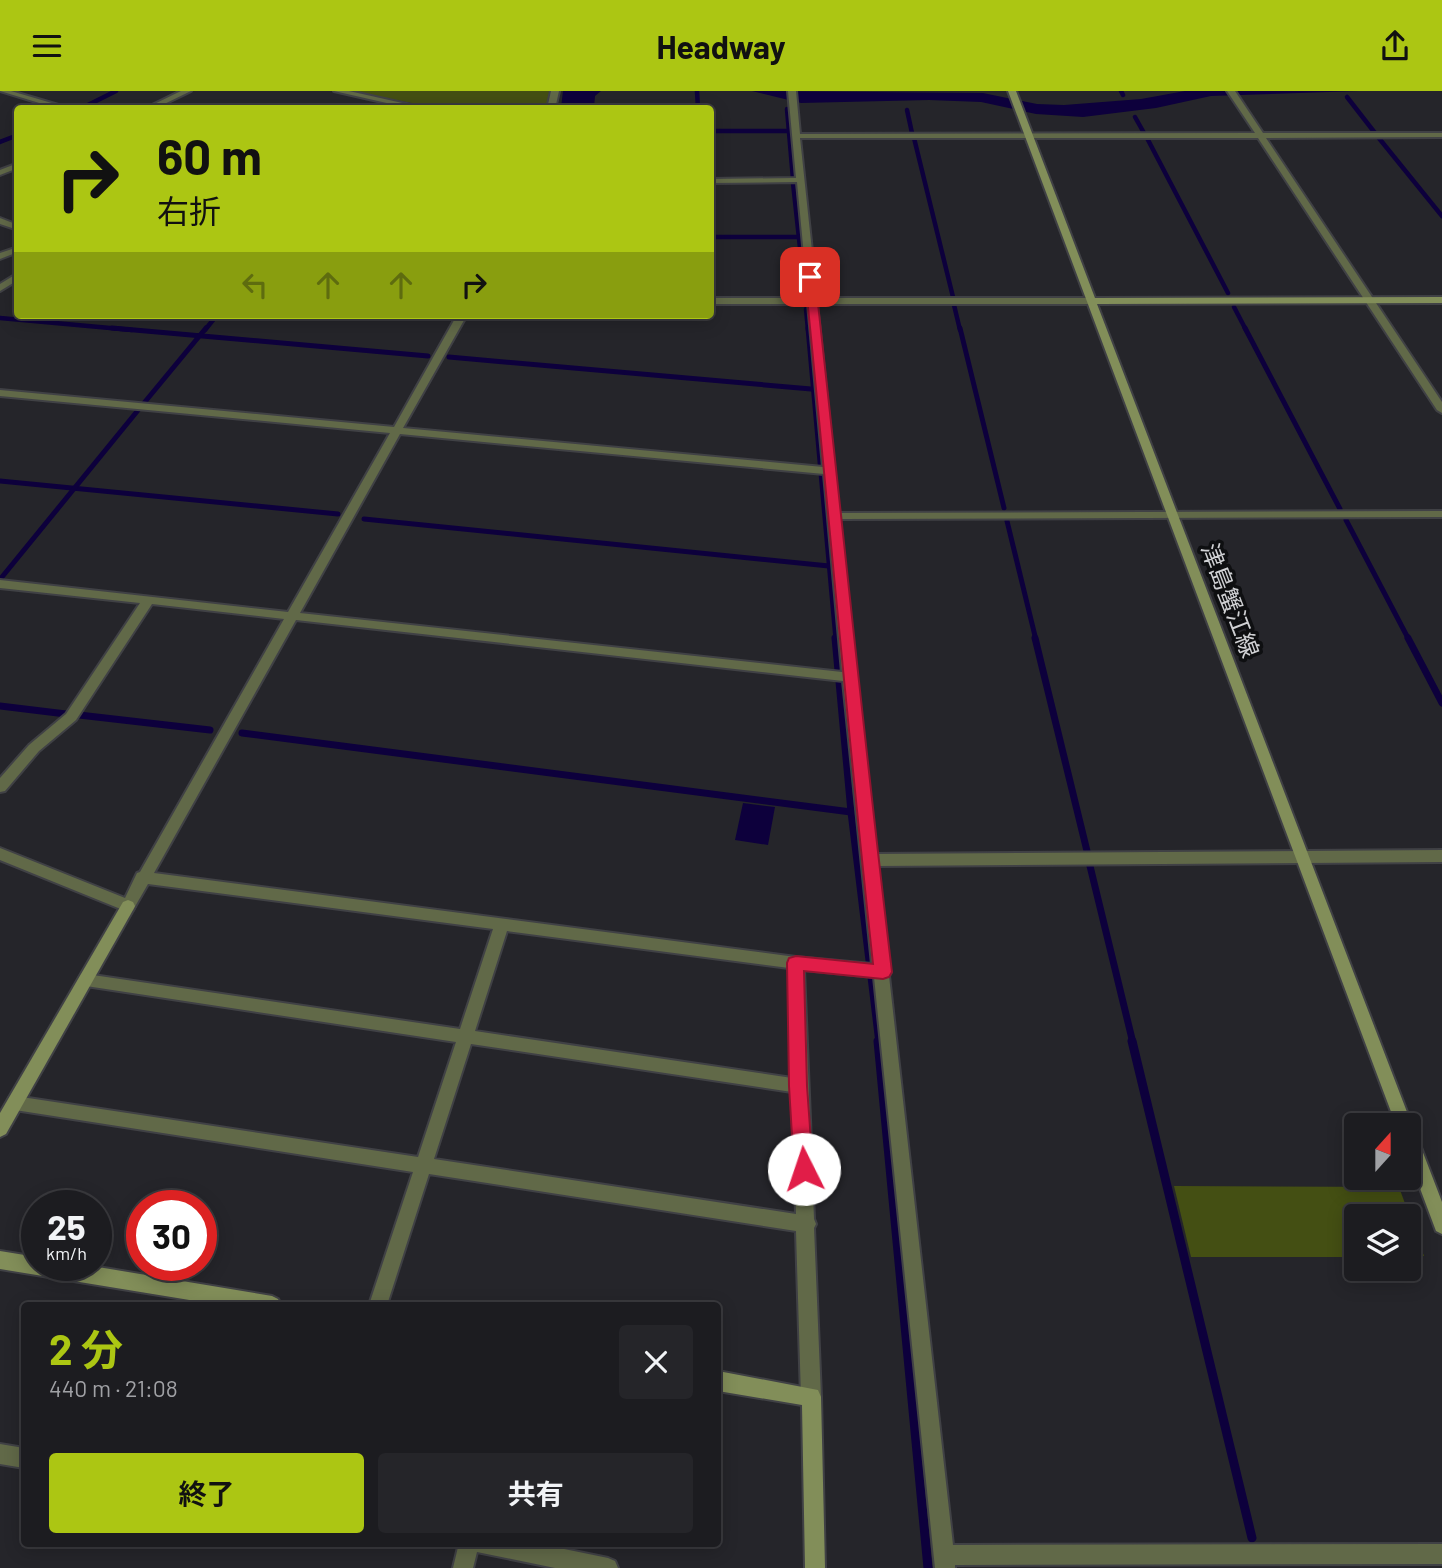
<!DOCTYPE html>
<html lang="ja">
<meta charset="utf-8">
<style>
:root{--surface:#1c1c20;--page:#252529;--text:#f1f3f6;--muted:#a0a1a5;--line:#3a3a3e;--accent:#acc613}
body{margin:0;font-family:Barlow,"Noto Sans JP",sans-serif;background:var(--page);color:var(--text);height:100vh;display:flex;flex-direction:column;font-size:26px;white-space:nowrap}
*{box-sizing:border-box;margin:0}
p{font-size:23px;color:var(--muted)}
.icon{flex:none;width:38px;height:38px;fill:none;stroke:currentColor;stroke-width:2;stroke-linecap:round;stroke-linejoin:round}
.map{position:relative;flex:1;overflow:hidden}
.sheet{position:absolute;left:21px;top:1211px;width:700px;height:245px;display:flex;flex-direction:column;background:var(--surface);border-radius:7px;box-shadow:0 4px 18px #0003,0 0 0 2px var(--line)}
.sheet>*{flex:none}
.banner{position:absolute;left:14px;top:14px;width:700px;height:214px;border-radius:7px;box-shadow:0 4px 18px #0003,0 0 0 2px var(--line);background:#acc613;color:#111;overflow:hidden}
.needle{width:46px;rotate:21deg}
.tools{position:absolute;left:1344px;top:1022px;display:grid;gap:14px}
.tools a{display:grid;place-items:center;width:77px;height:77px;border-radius:7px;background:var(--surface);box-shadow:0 4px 18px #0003,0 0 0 2px var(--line);font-size:35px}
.speed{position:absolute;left:21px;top:1099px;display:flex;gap:14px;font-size:35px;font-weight:700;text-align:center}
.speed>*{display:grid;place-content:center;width:91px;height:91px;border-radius:50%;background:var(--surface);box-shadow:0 4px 18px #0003,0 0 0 2px var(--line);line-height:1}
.speed small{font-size:18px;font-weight:400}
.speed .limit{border:10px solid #d22;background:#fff;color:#111}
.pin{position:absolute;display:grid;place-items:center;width:60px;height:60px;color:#fff;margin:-30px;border-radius:14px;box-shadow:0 4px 10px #0006}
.me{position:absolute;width:77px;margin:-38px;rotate:356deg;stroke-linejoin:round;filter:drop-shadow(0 0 5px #0008)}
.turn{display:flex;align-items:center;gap:24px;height:147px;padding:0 28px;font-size:32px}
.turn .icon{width:91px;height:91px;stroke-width:2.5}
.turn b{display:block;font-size:49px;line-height:60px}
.lanes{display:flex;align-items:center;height:66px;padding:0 28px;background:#0003;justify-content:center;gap:35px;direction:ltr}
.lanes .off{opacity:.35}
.round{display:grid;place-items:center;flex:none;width:74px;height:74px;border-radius:7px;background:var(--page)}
.head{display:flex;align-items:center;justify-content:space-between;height:119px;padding:0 28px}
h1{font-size:42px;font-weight:700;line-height:52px;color:var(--accent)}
.action{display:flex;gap:14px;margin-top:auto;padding:14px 28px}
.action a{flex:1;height:80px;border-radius:7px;background:var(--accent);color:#111;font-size:28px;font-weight:700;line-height:80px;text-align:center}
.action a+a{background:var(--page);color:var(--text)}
header{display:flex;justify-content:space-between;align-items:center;height:91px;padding:0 28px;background:var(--accent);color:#111;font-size:32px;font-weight:700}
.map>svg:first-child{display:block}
.green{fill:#444f13}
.water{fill:#0d003c}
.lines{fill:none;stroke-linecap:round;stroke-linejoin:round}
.stream-far3{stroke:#0d003c;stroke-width:4.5}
.stream-far2{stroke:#0d003c;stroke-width:5}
.stream-far1{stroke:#0d003c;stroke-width:7}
.stream{stroke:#0d003c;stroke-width:9}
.street-casing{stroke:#404145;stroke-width:4}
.secondary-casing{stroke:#404145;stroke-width:4}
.street{fill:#616948;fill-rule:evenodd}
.secondary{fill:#828e59;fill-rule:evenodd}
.route{fill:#e11d48;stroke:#92132f;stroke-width:2}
.labels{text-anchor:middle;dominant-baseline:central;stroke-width:7;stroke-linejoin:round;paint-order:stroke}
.street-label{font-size:24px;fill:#d0d1d4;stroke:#0e0f11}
</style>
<header><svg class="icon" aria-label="menu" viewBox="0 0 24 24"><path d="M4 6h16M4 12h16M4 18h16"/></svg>Headway<svg class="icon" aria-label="share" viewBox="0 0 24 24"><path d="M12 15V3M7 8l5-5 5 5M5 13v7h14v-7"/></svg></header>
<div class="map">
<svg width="1442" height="1477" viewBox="0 0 1442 1477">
<rect width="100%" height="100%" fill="#25252a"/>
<g class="green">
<polygon points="348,0 551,0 548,18 438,17"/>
<polygon points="1174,1095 1399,1096 1424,1165 1409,1165 1409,1125 1356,1125 1356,1166 1191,1166"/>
</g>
<g class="water">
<polygon points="563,0 601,0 595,5 594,17 561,17"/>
<polygon points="752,0 983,2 1037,13 1064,14 1141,8 1185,0 1359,0 1211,5 1156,17 1083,26 1036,23 981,11 929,9 801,12"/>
<polygon points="743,712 775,716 768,754 735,749"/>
</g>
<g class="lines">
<g class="stream-far3">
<polyline points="697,0 698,18"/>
<polyline points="1121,0 1123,4"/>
<polyline points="1347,6 1375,42"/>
<polyline points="80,18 116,0"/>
<polyline points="787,18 793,88"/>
<polyline points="907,19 912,42"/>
<polyline points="1135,26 1144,42"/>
<polyline points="710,40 788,40"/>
<polyline points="1378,46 1442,125"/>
<polyline points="914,47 953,206"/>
<polyline points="1147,47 1228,202"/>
<polyline points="0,51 18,44"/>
<polyline points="793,92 805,203"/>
<polyline points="710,146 799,146"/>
<polyline points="954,214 960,239"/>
<polyline points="1234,216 1246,239"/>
<polyline points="806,218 808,239"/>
<polyline points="0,227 132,239"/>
<polyline points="205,239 217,224"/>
</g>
<g class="stream-far2">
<polyline points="112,237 428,265"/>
<polyline points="808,237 836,549"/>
<polyline points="960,237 1004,417"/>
<polyline points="1245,237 1340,418"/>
<polyline points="449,266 811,298"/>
<polyline points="144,312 206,237"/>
<polyline points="0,390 338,423"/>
<polyline points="364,428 829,475"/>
<polyline points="1346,429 1409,549"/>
<polyline points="1007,430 1036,549"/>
<polyline points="2,486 139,318"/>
</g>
<g class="stream-far1">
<polyline points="835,547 851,721 879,952"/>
<polyline points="1035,547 1087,760"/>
<polyline points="1408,547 1442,612"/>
<polyline points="0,615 66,623"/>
<polyline points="79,624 210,639"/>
<polyline points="242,642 851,721"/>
<polyline points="1090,775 1133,952"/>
</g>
<g class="stream">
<polyline points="878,950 928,1477"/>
<polyline points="1132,950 1252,1447"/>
</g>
<g class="street-casing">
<g id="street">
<polygon points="0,0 11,0 72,18 59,18"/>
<polygon points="181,0 191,0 154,18 144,18"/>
<polygon points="334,0 349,0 429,18 413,18"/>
<polygon points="551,0 559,0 555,18 547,18"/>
<path d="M788,0H796L800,43L1255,42L1227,0H1235L1263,42H1442V46L1266,47L1442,311V322L1437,319L1258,47H800L817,207H1092L1097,210L1092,213H817L839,422L1442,420V426L839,428L875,763L1442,759V771L876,775L888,876L891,881L889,885L953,1454L1442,1453V1473L955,1474V1477H935L874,886L804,879L814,1128L816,1133L814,1137L821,1306L818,1313L811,1316L804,1313L801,1306L796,1140L429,1083L387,1214H369L413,1081L15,1019L9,1017L7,1012L9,1007L15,1005L418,1066L456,951L86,895L81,894L78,889L81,884L86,883L460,938L493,838L148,793L133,819L128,821L0,769V757L125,807L137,782L140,781L284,528L152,513L76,629L39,660L5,700L0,701V687L29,654L66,623L140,512L0,497V489L288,521L390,342L0,305V299L394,336L457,224H467L403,337L823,376L808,213H710V207H808L797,91L710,92V88L796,87ZM400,343L824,383L842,581L300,522ZM296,529L843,590L872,873L796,866L154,782ZM507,840L789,877L792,987L475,940ZM471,953L792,1001L796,1123L434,1068Z"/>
<polygon points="18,72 18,77 0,84 0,79"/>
<polygon points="0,127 18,134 18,139 0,133"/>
<polygon points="18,156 18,161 0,168 0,162"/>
<polygon points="18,182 18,189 0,200 0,193"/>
<polygon points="0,1353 24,1357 24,1377 0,1373"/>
<polygon points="459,1452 535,1452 608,1467 615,1470 618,1477 555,1477 477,1461 473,1477 453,1477"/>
</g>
</g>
<g class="secondary-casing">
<g id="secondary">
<polygon points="1008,0 1016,0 1095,207 1442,206 1442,212 1097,213 1412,1034 1410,1039 1415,1041 1417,1046 1442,1111 1442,1143 1436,1140 1409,1068 1409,1034 1396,1034"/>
<polygon points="128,809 133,811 135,815 133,819 6,1043 0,1046 0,1022 123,811"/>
<polygon points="0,1160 37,1166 37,1174 86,1174 272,1205 278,1208 281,1214 220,1214 0,1178"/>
<polygon points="718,1280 818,1299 821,1306 825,1477 805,1477 802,1314 718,1300"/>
</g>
</g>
<use href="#street" class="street"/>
<use href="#secondary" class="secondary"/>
</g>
<path class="route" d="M810,183L815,186C841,417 864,649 892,881L889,886L883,888L804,880L807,995L813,1078L810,1084L804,1087L797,1084L794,1078L789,995L787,872L789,867L796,865L873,873C848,644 828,415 805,186Z"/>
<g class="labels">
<g class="street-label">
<text transform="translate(1231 509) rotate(69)">津島蟹江線</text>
</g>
</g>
</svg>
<div class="tools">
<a><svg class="needle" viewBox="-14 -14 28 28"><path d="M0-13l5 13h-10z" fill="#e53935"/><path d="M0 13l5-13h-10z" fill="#a0a1a5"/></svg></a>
<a><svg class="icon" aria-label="layers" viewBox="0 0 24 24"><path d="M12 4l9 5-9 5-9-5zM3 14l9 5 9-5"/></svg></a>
</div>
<div class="speed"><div>25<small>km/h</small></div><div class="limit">30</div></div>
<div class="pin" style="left:810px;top:186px;background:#d93025"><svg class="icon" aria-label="arrive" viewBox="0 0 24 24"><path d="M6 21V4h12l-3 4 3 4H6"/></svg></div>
<svg class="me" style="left:804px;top:1078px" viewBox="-20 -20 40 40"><circle r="19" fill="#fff"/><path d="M0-13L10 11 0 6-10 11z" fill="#e11d48"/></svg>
<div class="banner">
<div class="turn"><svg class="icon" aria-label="right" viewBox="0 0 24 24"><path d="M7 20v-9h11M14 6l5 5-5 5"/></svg><div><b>60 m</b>右折</div></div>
<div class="lanes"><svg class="icon off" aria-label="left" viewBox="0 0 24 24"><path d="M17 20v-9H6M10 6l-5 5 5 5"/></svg><svg class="icon off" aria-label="ahead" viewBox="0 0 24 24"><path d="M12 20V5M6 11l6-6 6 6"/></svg><svg class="icon off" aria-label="ahead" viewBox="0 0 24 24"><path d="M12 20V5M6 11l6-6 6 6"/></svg><svg class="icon" aria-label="right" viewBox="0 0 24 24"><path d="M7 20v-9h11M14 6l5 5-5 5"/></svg></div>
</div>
<section class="sheet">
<div class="head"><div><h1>2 分</h1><p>440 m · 21:08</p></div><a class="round"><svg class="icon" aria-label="close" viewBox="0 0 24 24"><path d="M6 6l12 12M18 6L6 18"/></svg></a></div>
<div class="action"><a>終了</a><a>共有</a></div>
</section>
</div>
